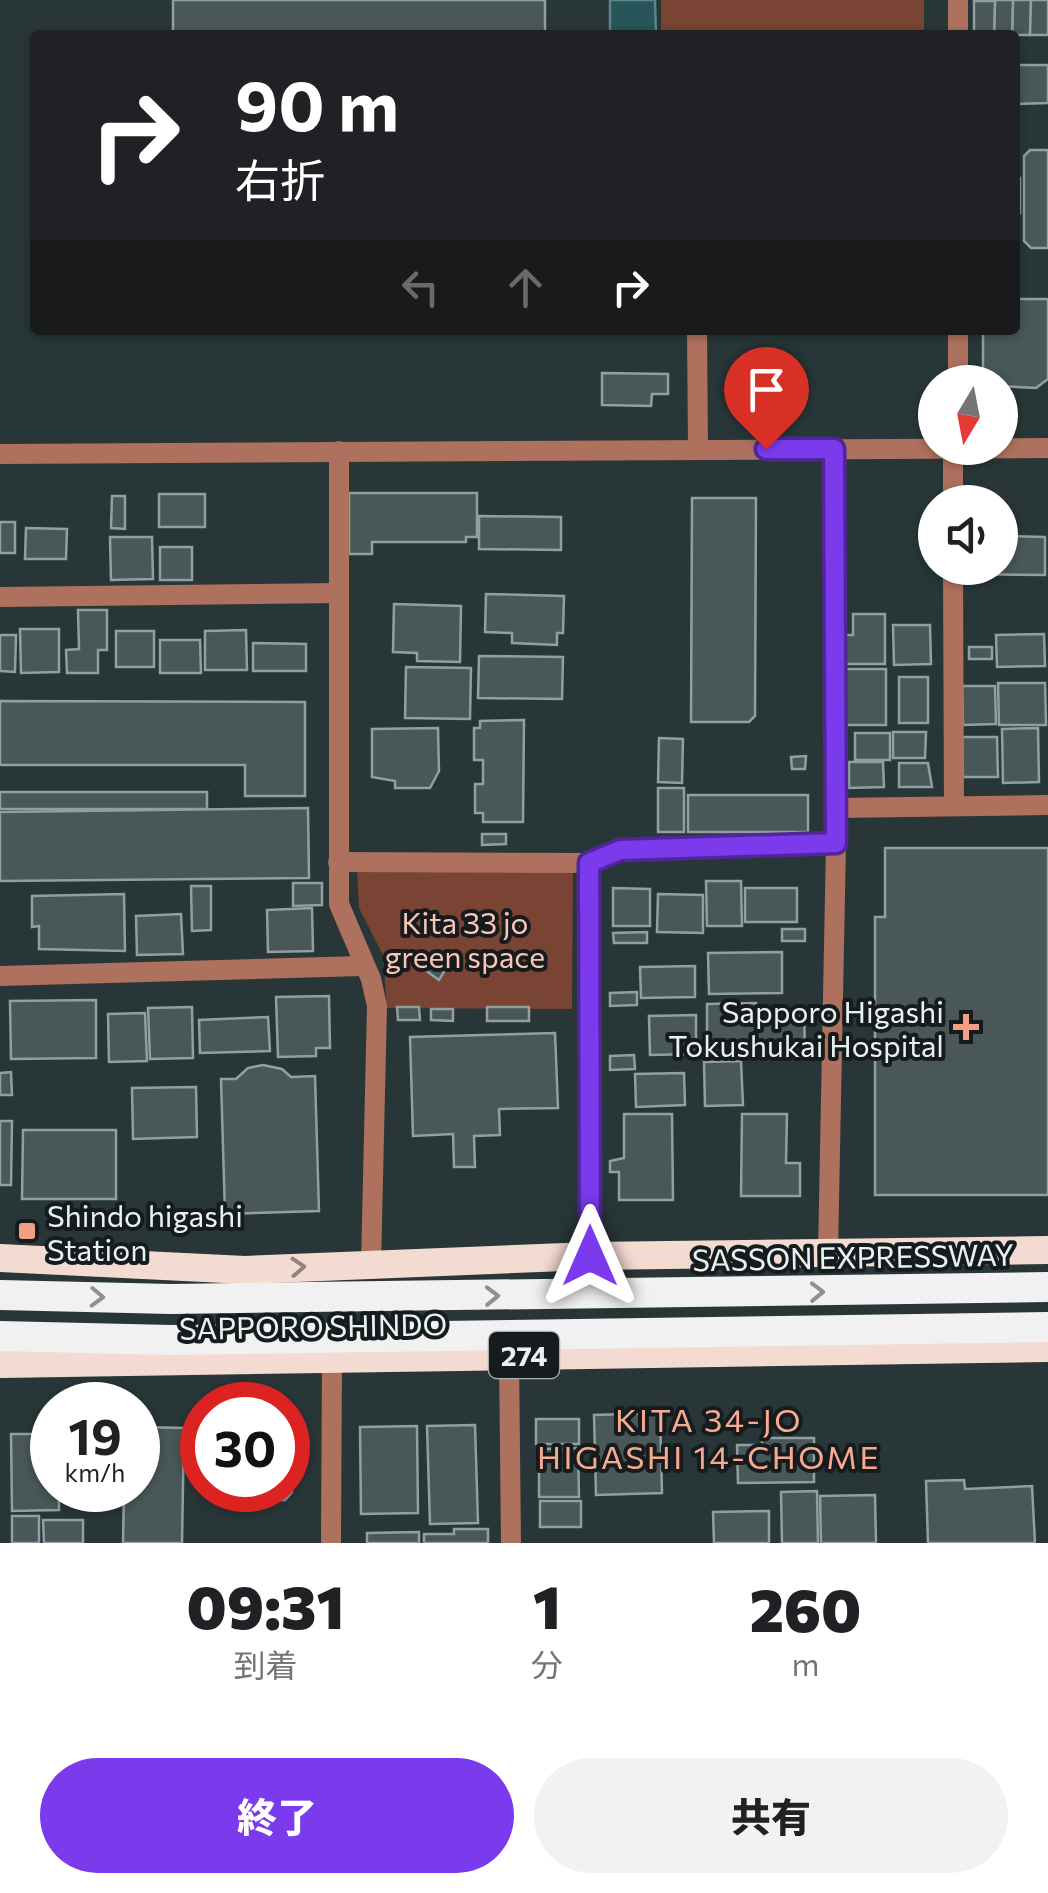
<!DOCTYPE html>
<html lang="ja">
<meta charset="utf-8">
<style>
:root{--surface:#fff;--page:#f2f2f2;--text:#202124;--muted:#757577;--accent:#7c3aed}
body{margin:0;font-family:Commissioner,"Noto Sans JP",sans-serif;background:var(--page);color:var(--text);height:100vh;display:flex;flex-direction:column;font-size:38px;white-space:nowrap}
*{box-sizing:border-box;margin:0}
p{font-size:32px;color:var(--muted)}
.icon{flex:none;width:55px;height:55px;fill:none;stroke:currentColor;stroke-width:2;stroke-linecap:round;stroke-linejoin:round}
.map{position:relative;height:1543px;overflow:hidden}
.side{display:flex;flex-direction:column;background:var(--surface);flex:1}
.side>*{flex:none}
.top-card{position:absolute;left:30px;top:30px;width:990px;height:305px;border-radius:10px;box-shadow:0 2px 8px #0004;background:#202124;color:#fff;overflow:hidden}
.needle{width:65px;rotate:190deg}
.buttons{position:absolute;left:918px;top:365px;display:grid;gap:20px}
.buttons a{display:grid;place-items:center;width:100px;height:100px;border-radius:50%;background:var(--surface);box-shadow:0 2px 8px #0004;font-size:50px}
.speed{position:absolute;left:30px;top:1382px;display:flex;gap:20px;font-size:50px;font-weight:700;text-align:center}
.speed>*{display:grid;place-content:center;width:130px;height:130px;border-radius:50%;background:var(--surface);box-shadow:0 2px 8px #0004;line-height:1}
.speed small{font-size:25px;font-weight:400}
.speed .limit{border:15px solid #d22;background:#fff;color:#111}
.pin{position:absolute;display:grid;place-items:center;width:85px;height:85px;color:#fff;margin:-102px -42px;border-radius:50% 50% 50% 0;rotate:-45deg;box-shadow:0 0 10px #0007}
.pin .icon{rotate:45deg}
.me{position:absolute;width:110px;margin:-55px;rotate:0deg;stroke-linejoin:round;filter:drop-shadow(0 0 8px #0008)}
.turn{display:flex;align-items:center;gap:35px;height:210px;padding:0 40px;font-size:45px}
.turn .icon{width:130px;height:130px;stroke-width:2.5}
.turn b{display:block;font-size:70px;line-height:85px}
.lanes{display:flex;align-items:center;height:95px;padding:0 40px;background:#0003;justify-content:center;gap:50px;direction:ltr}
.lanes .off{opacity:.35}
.eta{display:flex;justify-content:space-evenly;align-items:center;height:170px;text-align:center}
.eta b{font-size:60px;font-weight:800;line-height:70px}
.button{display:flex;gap:20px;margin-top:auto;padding:20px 40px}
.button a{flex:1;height:115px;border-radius:60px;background:var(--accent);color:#fff;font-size:40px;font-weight:800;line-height:115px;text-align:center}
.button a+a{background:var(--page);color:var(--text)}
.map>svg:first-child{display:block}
.green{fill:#794433}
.water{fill:#275559;stroke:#618487;stroke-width:2.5}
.building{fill:#495758;stroke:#90a0a1;stroke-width:2.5}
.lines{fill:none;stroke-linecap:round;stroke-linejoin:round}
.minor{stroke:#ae715d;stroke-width:20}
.tertiary{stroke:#ae715d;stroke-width:20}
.trunk{stroke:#f4dbd2;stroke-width:28}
.motorway{stroke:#f1f1f1;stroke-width:30}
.oneway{stroke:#908581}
.oneway2{stroke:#8e9192}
.route-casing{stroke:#51269a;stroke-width:25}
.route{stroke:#7c3aed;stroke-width:18}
.poi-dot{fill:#f39f84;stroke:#161c1d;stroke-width:4}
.labels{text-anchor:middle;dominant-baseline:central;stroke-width:8;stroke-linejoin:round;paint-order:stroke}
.shield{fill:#161c1d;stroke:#aab2b2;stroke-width:2.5}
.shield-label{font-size:28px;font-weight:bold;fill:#e9f2f2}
.park-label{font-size:30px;fill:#f8c5b5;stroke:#161c1d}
.poi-label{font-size:30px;fill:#e9f2f2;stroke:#161c1d;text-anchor:end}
.street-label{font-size:30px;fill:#e9f2f2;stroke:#161c1d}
.neighbourhood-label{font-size:32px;letter-spacing:2.5px;fill:#f8aa90;stroke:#161c1d}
</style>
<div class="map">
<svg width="1048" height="1543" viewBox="0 0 1048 1543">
<rect width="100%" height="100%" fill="#283637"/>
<g class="green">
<rect x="661" y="0" width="263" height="35"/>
<polygon points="357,868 573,868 572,1009 387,1008 383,955 359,908"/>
</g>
<polygon class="water" points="610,0 655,0 656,35 610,35"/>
<g class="building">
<rect x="173" y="0" width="372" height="35"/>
<polygon points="1013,0 1031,0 1030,35 1012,35"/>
<polygon points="1013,0 1012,35 994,34 995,0"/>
<polygon points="1031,0 1048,0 1048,35 1030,35"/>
<polygon points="974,1 995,1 994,34 974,34"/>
<polygon points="1015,65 1048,65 1048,103 1015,104"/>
<polygon points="1030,150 1048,150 1048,248 1031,248 1024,241 1024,156"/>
<rect x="1015" y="178" width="5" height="35"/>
<polygon points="1015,299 1048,299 1048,379 1036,388 1000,386 983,368 983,330 1015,330"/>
<polygon points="602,373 668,374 668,394 652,394 651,406 602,405"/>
<polygon points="349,493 477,493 477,537 466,537 466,542 372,542 372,554 349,554"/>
<rect x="159" y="494" width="46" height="33"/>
<polygon points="112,496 125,496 125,529 111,528"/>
<polygon points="692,498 756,498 755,716 749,722 691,722"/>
<polygon points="479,516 561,517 561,550 479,549"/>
<rect x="0" y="522" width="15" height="31"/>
<polygon points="26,528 67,529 66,559 25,559"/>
<polygon points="1000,536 1045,537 1045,575 961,574 961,568 1000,568"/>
<polygon points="110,537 152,537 153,579 111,580"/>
<rect x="160" y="547" width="32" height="33"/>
<polygon points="486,594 564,596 563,633 557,633 557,645 512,643 512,633 485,632"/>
<polygon points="394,604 461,606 460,662 417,661 417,653 393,652"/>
<polygon points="78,610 107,610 107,650 98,650 98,673 67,673 66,650 79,649"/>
<polygon points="853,614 885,614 885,664 844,664 844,635 853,635"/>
<polygon points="893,625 930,625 931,664 894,665"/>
<polygon points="20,629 59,629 59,672 21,673"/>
<polygon points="246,630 247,670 205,670 205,631"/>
<rect x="116" y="631" width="38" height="36"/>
<polygon points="1044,634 1045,666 997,667 996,635"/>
<polygon points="0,635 16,635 15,672 0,671"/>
<polygon points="160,640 200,640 201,673 160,673"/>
<polygon points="253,643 306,644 306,671 253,671"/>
<rect x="969" y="647" width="23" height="12"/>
<polygon points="479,656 563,657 562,699 478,698"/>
<polygon points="406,667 471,668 470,719 405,718"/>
<rect x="844" y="669" width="42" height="56"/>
<rect x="899" y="677" width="29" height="46"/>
<polygon points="998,683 1045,683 1046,725 999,725"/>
<polygon points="962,686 995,686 996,724 963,725"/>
<polygon points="0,701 305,702 305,796 245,796 245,765 0,765"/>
<polygon points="524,720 523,822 483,822 483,813 475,813 475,784 483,784 483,760 474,760 474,728 480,728 480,721"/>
<polygon points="438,728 439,771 430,788 395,788 395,781 372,777 372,729"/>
<polygon points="1038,728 1039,782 1003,783 1002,729"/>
<polygon points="893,732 926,732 925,758 893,758"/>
<rect x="855" y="733" width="35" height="27"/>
<polygon points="962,737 997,737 998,777 963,777"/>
<polygon points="659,738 683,739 682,783 658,782"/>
<polygon points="806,756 805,769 792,769 791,757"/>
<polygon points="849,762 883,762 884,787 849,788"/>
<polygon points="899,763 928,763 932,787 899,787"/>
<rect x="658" y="788" width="26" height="44"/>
<rect x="0" y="792" width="207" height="17"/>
<rect x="688" y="795" width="120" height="37"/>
<polygon points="308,808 309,878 0,881 0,812"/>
<polygon points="482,834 506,834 506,844 482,845"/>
<polygon points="885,848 1048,848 1048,1195 875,1195 875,917 885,917"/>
<polygon points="706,881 741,881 742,926 707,926"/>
<polygon points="293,883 322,883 322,905 293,906"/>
<polygon points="191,886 211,886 211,930 192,931"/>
<polygon points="613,888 650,889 650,926 613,926"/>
<rect x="745" y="888" width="52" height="34"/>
<polygon points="124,894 125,951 39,949 39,926 32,927 32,896"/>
<polygon points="658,894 703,895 703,933 657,932"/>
<polygon points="312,908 313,951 268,952 267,910"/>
<polygon points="181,914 183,954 137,955 136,916"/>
<rect x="782" y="929" width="23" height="12"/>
<polygon points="647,932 647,943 614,943 613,933"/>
<polygon points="782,952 782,993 709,994 708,953"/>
<polygon points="433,958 447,967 439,980 425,970"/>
<polygon points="695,966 695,997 641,998 640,967"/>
<polygon points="637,992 637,1005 610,1006 610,993"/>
<polygon points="329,996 330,1048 316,1048 316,1056 278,1057 276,997"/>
<polygon points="96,1000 96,1058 11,1059 10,1001"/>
<polygon points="756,1003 756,1011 804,1010 805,1051 707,1053 707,1004"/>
<polygon points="192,1007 193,1058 150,1059 148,1008"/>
<polygon points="397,1007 419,1007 420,1020 398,1020"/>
<rect x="487" y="1007" width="42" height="14"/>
<polygon points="431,1009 453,1009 453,1021 431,1020"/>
<polygon points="145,1013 147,1061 109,1062 108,1014"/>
<polygon points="696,1015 696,1054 650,1055 649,1016"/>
<polygon points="268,1017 270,1051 200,1053 199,1020"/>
<polygon points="555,1033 558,1108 499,1109 500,1135 474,1136 475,1167 454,1167 453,1134 413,1136 410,1037"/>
<polygon points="634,1055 635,1069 610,1070 610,1056"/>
<polygon points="741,1061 743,1105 705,1106 704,1062"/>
<polygon points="263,1065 282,1069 291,1077 315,1076 319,1211 225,1214 221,1079 236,1079 248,1068"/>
<polygon points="11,1072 12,1095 0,1095 0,1073"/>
<polygon points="684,1073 685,1105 636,1107 635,1074"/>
<polygon points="196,1087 197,1137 133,1139 132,1088"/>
<polygon points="624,1114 672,1114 673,1200 619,1200 619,1172 610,1172 610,1161 624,1158"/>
<polygon points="742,1114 787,1114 786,1163 800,1163 800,1196 741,1196"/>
<polygon points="0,1121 12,1121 11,1185 0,1185"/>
<polygon points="23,1130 116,1130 116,1199 22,1199"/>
<polygon points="660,1413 662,1493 596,1495 594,1415"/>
<rect x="536" y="1419" width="43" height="25"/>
<polygon points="475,1425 478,1523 430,1524 427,1426"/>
<polygon points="417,1426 418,1513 361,1514 360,1427"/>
<polygon points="138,1427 184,1428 182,1543 123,1543 124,1490 138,1490"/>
<polygon points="288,1431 292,1492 285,1500 260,1501 260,1490 288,1490"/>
<polygon points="11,1434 52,1434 52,1490 59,1490 59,1510 12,1511"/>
<polygon points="762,1438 814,1438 814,1482 738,1483 737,1445 762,1445"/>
<polygon points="578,1448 579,1497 539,1497 539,1449"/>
<polygon points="964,1480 965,1489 1032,1486 1035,1543 928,1543 926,1481"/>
<polygon points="817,1491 818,1543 782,1543 781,1492"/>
<polygon points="875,1495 876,1543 821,1543 820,1496"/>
<rect x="540" y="1501" width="41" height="26"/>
<polygon points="769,1511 769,1543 714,1543 713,1512"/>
<rect x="12" y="1516" width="27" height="27"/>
<polygon points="43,1520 83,1520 83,1543 44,1543"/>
<polygon points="454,1529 488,1529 488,1543 424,1543 424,1534 454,1534"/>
<polygon points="419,1532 419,1543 367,1543 367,1533"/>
</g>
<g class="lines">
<g class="minor">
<polyline points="958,35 958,0"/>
<polyline points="697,330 698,449"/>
<polyline points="958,330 958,382"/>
<polyline points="339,451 339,904 371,979 377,1006 371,1264"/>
<polyline points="953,502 953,448"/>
<polyline points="953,568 954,806"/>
<polyline points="0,597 339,593"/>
<polyline points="836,808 1048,805"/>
<polyline points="338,862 589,863 620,849 836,843"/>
<polyline points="589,863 590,1256"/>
<polyline points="0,976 363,966"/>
<polyline points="828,1253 836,843 833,449"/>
<polyline points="509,1355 511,1543"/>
<polyline points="331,1543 332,1357"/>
</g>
<polyline class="tertiary" points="0,454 1048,448"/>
<g class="trunk">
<polyline points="0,1258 245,1270 590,1256 1048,1250"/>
<polyline points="0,1364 1048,1348"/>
</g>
<g class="motorway">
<polyline points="0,1295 171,1299 1048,1287"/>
<polyline points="0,1336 171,1340 1048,1327"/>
</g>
</g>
<defs><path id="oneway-chevron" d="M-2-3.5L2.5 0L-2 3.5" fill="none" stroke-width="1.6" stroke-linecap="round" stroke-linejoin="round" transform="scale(2.5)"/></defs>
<use class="oneway" href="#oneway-chevron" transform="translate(298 1267) rotate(-3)"/>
<g class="oneway2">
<use href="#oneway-chevron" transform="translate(817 1292) rotate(-1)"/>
<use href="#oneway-chevron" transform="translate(492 1296) rotate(-1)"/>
<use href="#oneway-chevron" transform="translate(97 1297) rotate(2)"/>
</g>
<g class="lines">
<g class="route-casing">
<polyline id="route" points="590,1256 589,863 620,850 836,843 834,449 766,449"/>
</g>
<use href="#route" class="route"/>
</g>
<g class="poi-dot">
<path d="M961 1012h10v10h10v10h-10v10h-10v-10h-10v-10h10z"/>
<rect x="17" y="1221" width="20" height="20" rx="5"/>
</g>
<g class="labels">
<rect class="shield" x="489" y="1332" width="70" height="46" rx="8"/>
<g class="shield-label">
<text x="524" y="1355">274</text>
</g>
<g class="park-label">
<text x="465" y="921">Kita 33 jo<tspan x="465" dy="34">green space</tspan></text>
</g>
<g class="poi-label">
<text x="944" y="1010">Sapporo Higashi<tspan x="944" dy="34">Tokushukai Hospital</tspan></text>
<text x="47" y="1214" text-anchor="start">Shindo higashi<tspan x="47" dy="34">Station</tspan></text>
</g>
<g class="street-label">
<text transform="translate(853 1256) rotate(-1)">SASSON EXPRESSWAY</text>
<text transform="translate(313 1325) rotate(-1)">SAPPORO SHINDO</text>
</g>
<g class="neighbourhood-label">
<text x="709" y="1419">KITA 34-JO<tspan x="709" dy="37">HIGASHI 14-CHOME</tspan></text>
</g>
</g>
</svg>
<div class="buttons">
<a><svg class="needle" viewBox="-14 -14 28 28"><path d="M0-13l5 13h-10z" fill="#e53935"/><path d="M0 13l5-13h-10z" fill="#757577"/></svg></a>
<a><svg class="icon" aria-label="sound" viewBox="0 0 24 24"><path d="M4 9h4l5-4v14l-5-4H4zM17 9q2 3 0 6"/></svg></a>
</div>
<div class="speed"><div>19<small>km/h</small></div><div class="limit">30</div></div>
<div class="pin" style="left:766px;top:449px;background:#d93025"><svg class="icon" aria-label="arrive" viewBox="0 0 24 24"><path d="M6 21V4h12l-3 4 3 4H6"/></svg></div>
<svg class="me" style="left:590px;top:1256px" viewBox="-20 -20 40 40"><path d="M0-17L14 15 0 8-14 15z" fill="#7c3aed" stroke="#fff" stroke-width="4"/></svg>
<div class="top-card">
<div class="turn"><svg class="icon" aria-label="right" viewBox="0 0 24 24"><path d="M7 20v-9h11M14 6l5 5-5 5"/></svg><div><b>90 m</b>右折</div></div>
<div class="lanes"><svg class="icon off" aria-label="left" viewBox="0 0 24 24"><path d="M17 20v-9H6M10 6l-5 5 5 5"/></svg><svg class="icon off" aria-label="ahead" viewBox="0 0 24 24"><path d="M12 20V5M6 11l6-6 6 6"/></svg><svg class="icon" aria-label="right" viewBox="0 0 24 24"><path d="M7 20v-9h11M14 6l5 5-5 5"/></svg></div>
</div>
</div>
<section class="side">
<div class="eta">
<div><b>09:31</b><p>到着</p></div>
<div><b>1</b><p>分</p></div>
<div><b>260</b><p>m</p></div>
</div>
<div class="button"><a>終了</a><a>共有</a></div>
</section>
